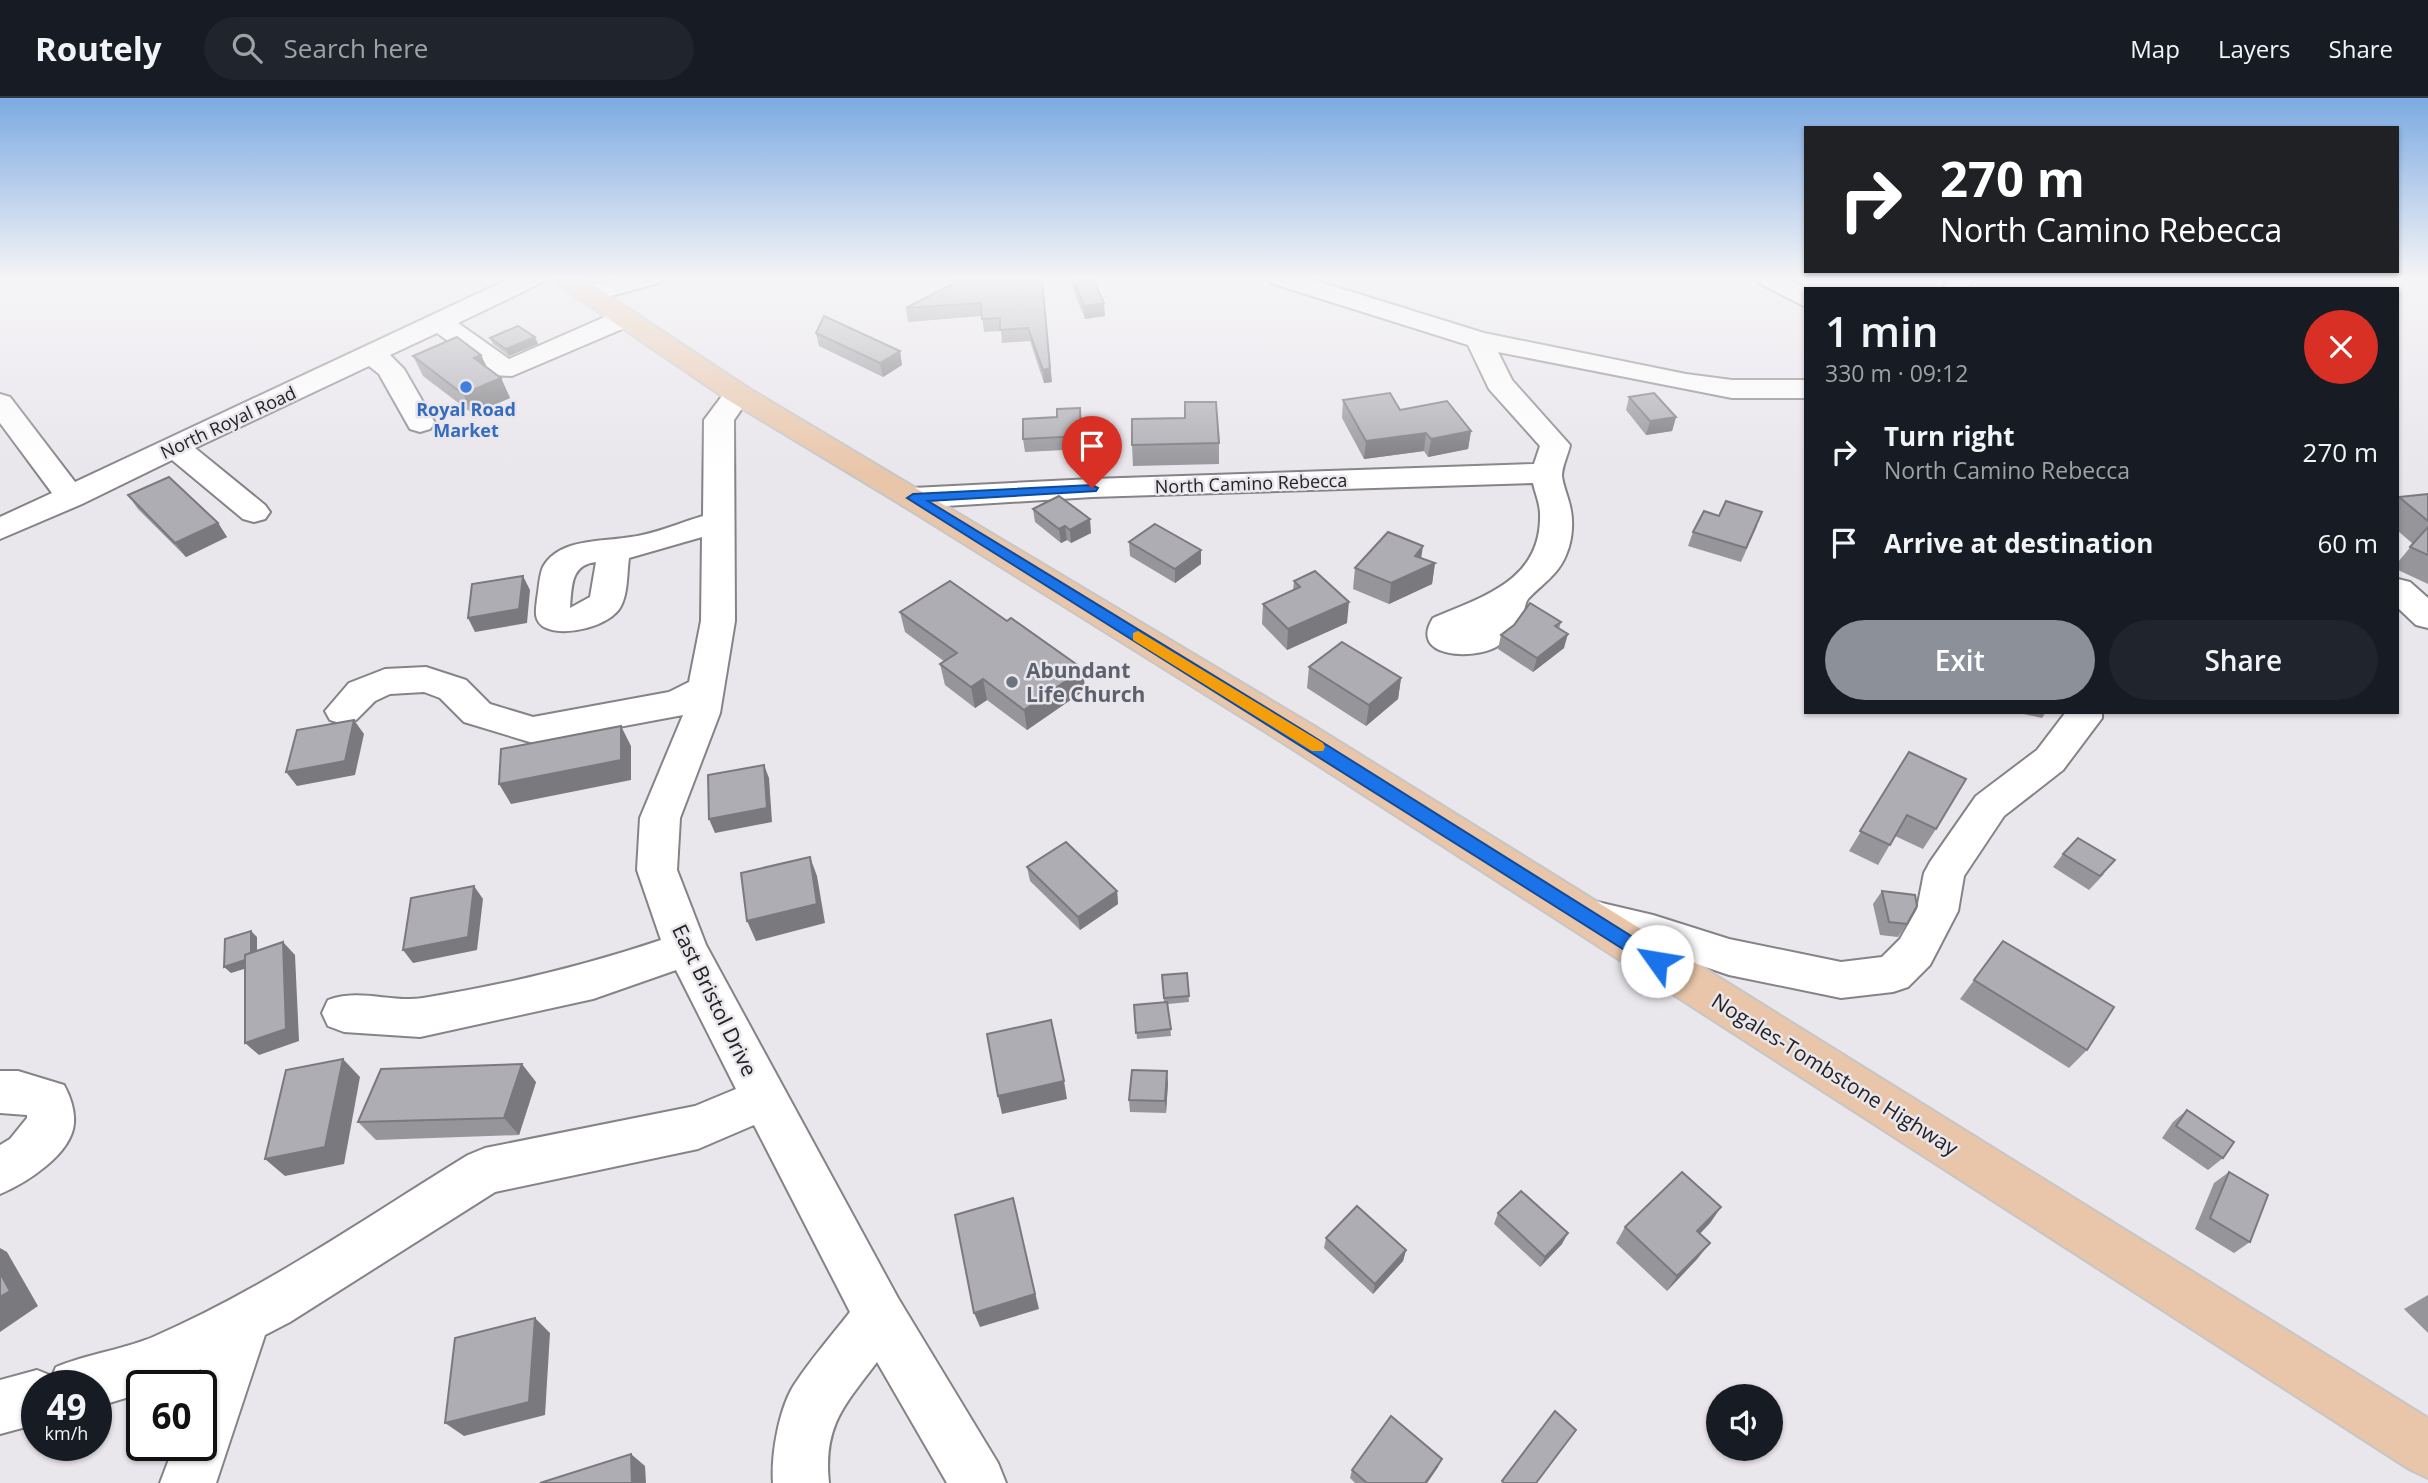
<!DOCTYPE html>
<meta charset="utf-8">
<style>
:root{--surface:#171b24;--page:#20242c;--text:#f1f3f6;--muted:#9ea1a6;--line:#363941;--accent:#8c9099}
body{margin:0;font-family:"Open Sans",sans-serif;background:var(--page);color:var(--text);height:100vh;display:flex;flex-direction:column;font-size:26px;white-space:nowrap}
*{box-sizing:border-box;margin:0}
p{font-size:23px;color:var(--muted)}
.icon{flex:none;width:38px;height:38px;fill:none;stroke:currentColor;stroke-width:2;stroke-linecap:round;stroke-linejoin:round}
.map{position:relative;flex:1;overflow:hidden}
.panel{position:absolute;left:1804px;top:189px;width:595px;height:427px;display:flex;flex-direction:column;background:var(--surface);border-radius:0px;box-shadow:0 2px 5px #0004}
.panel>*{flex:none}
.banner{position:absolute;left:1804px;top:28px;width:595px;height:147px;border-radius:0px;box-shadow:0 2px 5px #0004;background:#202124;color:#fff;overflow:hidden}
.buttons{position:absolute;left:1706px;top:1286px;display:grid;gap:14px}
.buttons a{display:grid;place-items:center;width:77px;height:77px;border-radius:50%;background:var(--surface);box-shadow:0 2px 5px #0004;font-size:35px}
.speed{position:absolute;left:21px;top:1272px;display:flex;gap:14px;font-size:35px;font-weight:700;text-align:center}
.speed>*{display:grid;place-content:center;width:91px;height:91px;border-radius:50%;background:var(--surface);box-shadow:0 2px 5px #0004;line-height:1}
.speed small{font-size:18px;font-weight:400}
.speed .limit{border:4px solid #111;border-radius:10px;background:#fff;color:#111}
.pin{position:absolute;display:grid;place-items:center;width:60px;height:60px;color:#fff;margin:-72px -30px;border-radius:50% 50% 50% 0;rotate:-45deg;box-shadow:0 0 7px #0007}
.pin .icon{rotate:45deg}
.me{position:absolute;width:77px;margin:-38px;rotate:302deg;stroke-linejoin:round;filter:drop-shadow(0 0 5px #0008)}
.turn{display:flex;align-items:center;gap:24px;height:147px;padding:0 21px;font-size:32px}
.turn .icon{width:91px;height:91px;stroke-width:2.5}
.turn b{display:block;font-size:49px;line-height:60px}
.round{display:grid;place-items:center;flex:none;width:74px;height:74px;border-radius:37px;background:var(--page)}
.overview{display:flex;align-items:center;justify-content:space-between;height:119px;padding:0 21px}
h1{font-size:42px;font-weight:600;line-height:52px}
.cta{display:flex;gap:14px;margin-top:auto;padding:14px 21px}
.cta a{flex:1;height:80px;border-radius:42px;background:var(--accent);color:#fff;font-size:28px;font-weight:600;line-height:80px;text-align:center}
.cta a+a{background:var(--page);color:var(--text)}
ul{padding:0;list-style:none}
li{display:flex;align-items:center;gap:21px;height:91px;padding:0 21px}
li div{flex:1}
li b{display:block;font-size:26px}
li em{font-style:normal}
header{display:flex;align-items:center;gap:42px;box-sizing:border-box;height:98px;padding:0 35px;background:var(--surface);border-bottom:2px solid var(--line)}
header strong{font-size:33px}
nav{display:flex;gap:38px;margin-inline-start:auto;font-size:24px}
.search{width:490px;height:63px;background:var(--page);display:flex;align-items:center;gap:18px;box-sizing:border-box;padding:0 24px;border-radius:38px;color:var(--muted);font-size:26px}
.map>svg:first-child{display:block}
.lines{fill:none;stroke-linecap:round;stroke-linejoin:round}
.minor-casing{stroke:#858388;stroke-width:4}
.major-casing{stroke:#c6c6c6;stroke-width:4}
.minor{fill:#fff;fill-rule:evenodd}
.major{fill:#e9c6a9;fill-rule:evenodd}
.wall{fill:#96959a}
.shaded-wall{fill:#7a797d}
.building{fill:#aeadb3;stroke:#7a797d;stroke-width:2}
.route{fill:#1a73e8;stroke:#114b97;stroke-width:2}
.slow{fill:#f59e0b}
.shop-dot{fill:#3f7fe0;stroke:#e9e6ec;stroke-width:2.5}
.worship-dot{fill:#6b7280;stroke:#e9e6ec;stroke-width:2.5}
.labels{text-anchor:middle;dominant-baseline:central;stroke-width:5;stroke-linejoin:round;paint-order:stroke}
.far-shop-label{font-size:18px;font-weight:bold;fill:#366cbe;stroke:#e9e6ec}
.far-street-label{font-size:18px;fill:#232224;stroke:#e9e6ec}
.worship-label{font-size:21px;font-weight:bold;fill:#5b616d;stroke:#e9e6ec;text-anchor:start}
.street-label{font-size:21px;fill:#232224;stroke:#e9e6ec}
</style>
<header>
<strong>Routely</strong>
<div class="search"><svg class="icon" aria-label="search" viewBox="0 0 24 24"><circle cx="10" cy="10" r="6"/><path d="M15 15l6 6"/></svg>Search here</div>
<nav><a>Map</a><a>Layers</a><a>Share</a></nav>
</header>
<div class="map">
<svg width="2428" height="1385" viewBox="0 0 2428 1385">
<rect width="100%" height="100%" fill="#e9e6ec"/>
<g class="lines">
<g class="minor-casing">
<g id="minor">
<polygon points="511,180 545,180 541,185 458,225 509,261 616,214 625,212 634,214 638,220 634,226 512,278 495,277 437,235 390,257 404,271 435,325 430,331 420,334 410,331 379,276 369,268 195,350 265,407 270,414 265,421 254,424 243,421 172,362 82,406 0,441 0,419 52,395 0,325 0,296 10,299 75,384"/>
<polygon points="620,180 663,180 659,185 589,204 580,202 576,196 580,190"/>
<path d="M1267,180H1307L1484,235L1686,276L1732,282H1806V300H1732L1498,254L1512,282L1570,347C1568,357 1562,368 1562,378C1563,387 1567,396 1569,404C1574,421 1573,441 1566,457C1558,477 1542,486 1528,501C1525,505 1525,511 1523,516C1519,529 1508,542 1496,549C1473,562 1408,560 1433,520C1484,498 1542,482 1540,416C1540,405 1535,395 1533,385L1092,399L913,410L902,407L897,400L902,393L913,390L1092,381L1534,366L1540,348L1489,291L1468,247L1271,185Z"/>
<polygon points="1755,180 1787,180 1807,191 1806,209 1759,185"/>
<polygon points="1949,180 1975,180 1968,191 1942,191"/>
<path d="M738,287L748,290L752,296L734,322L735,523L720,615L680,720L677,772L706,847L898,1200L998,1365L1006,1385H947L877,1264C845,1307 823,1327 829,1385H773C771,1357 779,1308 796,1284C812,1260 832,1237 850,1214L754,1027L698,1051L495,1094L290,1224L265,1237L216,1385H160L174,1348H201V1288H195L201,1271L165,1288H142V1295L96,1309V1288H37V1326L0,1336V1282L37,1272L52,1278L56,1269C87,1256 122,1252 153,1239C264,1191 365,1120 468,1057L485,1050L695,1008L736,991L676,872L593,901L420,939L344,934L328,928L322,915L328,902C360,890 391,905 423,900C504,887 584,868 661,842L637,772L640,720L683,617L533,645L464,624L440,600L424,594L390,596L375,603L356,622L343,626L330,622L325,613L349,585L385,571L426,569L466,582L490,606L533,619L669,594L689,584L701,523L702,439L629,460C627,474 628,495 621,508C611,528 564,540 544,529C533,522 536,512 537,501C539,491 539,478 543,469C559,440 603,444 631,439C655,436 679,425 703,418L704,322L728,290ZM596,464L590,499L570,510C572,489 570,467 596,464Z"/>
<polygon points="2398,481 2410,484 2428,500 2428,530 2416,527 2398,510"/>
<polygon points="2066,614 2102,614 2102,620 2063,672 2004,718 1964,778 1958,813 1930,867 1908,889 1893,894 1841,900 1729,877 1653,851 1574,831 1568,819 1574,807 1589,802 1653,817 1729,841 1841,864 1882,859 1900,841 1917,811 1924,775 1930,764 1976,698 2037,652"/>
<path d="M0,973H18L64,987C70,998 75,1012 74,1025C72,1056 26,1085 0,1096V1047L10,1041L27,1020V1017L0,1015Z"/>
</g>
</g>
<g class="major-casing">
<polygon id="major" points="552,180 582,180 748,290 1314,628 2428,1320 2428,1380 2409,1371 1288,648 902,407 728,302 556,185"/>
</g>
<use href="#minor" class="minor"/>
<use href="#major" class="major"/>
</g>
<g class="wall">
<polygon points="1032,180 1052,284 1044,285 1030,243 1002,245 1001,233 984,234 982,218 908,224 906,210"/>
<polygon points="1072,180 1093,180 1105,218 1085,221 1073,191"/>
<polygon points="816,235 900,253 902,267 883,279 819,248"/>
<polygon points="535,239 538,246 509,258 493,246 490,240"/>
<polygon points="481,257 487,269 501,280 510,300 473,316 423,278 413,258"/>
<polygon points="1629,299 1676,319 1672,333 1646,337 1626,312"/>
<polygon points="1343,302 1400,312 1471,333 1468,351 1428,359 1424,353 1364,361 1342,320"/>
<polygon points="1081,323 1083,351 1025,354 1023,341"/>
<polygon points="1219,345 1219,366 1133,368 1132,347"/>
<polygon points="2428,396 2428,486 2398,472 2398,464 2413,446 2398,433 2398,401 2399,399"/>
<polygon points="128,397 218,425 227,439 186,459 138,411"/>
<polygon points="1033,411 1091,435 1071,445 1067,442 1061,445 1035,424"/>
<polygon points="1757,428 1741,464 1688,448 1693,434"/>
<polygon points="1129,444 1201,452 1201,466 1175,485 1130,458"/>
<polygon points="1435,465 1432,486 1389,506 1353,491 1355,470"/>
<polygon points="1294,483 1347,525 1287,552 1262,526 1263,506 1293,492"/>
<polygon points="900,514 1007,523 1083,571 1085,592 1027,632 987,602 975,610 945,587 940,566 945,564 905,534"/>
<polygon points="1561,524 1559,531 1564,550 1533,574 1498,551 1501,537"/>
<polygon points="1309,569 1401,580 1398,601 1366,628 1307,590"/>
<polygon points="2014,614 2046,614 2042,620"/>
<polygon points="1909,654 1936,731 1923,751 1895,738 1878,767 1849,753"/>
<polygon points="2063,756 2104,776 2089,792 2053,769"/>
<polygon points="1027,769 1117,793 1118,806 1080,832 1030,783"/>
<polygon points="1882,793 1907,826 1898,839 1880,837 1873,806"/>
<polygon points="2003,843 2087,952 2069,970 1960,901"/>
<polygon points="1187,875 1189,904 1168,906 1171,938 1137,941 1134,907 1164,904 1162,877"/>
<polygon points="536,984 519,1037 376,1042 358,1024"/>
<polygon points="1168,985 1166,1015 1130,1014 1129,1002"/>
<polygon points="2187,1012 2223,1060 2208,1072 2162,1040 2173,1024"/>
<polygon points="2229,1074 2250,1144 2234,1155 2195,1131 2214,1085"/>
<polygon points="1721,1109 1710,1125 1700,1136 1698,1160 1667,1193 1616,1145 1625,1129"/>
<polygon points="1498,1115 1562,1146 1540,1169 1494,1126"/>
<polygon points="1326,1140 1406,1152 1403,1163 1373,1196 1324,1150"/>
<polygon points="2428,1197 2428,1235 2404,1211"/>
<polygon points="1438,1369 1427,1385 1355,1385 1350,1380 1352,1372"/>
</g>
<g class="shaded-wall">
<polygon points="1043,195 1052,284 1044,285 1043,272"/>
<polygon points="1104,205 1105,218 1085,221 1084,208"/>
<polygon points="535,239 538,246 509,258 506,251"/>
<polygon points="900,253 902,267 883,279 880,265"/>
<polygon points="481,257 490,277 474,260"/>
<polygon points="501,280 510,300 473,316 463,296"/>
<polygon points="1676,319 1672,333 1646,337 1650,323"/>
<polygon points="1471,333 1468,351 1428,359 1431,341"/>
<polygon points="1426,335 1424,353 1364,361 1366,343"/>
<polygon points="1090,421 1091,435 1071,445 1070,432"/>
<polygon points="218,425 227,439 186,459 175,445"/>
<polygon points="1065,428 1067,442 1061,445 1059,431"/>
<polygon points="1423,448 1420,468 1435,465 1432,486 1389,506 1391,485"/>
<polygon points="1201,452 1201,466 1175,485 1175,471"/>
<polygon points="523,478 530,492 527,525 475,534 468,520"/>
<polygon points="1349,504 1347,525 1287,552 1288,531"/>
<polygon points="1568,536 1564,550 1533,574 1537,560"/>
<polygon points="1083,571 1085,592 1027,632 1024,612"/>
<polygon points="1401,580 1398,601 1366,628 1369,607"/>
<polygon points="983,581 987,602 975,610 971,589"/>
<polygon points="354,622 364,636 355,677 297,688 286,674"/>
<polygon points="621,628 631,648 631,682 511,706 499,686"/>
<polygon points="764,667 769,680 772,724 715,735 709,721"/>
<polygon points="810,759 817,778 825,825 756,843 747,823"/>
<polygon points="474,788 483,801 477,852 413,865 403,852"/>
<polygon points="1117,793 1118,806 1080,832 1078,819"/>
<polygon points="251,833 257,839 257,867 231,875 224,869"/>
<polygon points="283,844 295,857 299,943 259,957 245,945"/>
<polygon points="343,961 360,979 344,1066 285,1078 265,1061"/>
<polygon points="522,966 536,984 519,1037 504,1020"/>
<polygon points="1167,973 1168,985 1166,1015 1165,1003"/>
<polygon points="1064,983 1067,1001 1002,1016 998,998"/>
<polygon points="1013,1100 1039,1211 980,1229 974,1215"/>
<polygon points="1721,1109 1710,1125 1686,1149 1697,1133"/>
<polygon points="1568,1135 1562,1146 1540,1169 1545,1159"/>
<polygon points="1710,1145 1698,1160 1667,1193 1677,1178"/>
<polygon points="0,1150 7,1154 38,1208 0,1234"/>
<polygon points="1406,1152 1403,1163 1373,1196 1375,1186"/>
<polygon points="535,1220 550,1235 545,1317 464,1338 445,1325"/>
<polygon points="631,1356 645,1368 646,1385 632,1385"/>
<polygon points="1442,1361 1438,1369 1427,1385 1425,1385"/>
</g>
<g class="building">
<polygon points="960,180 1032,180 1033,183 1042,181 1050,270 1043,272 1028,230 1000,232 1000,220 982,221 981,205 906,210 947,189"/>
<polygon points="1073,180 1093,180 1104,205 1084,208"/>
<polygon points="824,218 900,253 880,265 816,235"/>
<polygon points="518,228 535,239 506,251 490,240"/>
<polygon points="457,239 481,257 474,260 501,280 463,296 413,258"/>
<polygon points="1390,295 1400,312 1447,303 1471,333 1431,341 1426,335 1366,343 1343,302"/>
<polygon points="1654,295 1676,319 1650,323 1629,299"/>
<polygon points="1185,304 1216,304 1219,345 1132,347 1132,321 1185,320"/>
<polygon points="1080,310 1081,338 1023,341 1023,321 1057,319 1057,311"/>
<polygon points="169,379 218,425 175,445 128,397"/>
<polygon points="2428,396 2428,423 2399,399"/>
<polygon points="1059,398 1090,421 1070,432 1065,428 1059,431 1033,411"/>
<polygon points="1726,403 1762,414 1746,450 1693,434 1704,413 1719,418"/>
<polygon points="1155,426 1201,452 1175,471 1129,444"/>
<polygon points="2428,429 2428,457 2410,449"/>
<polygon points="1388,434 1423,448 1415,458 1435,465 1391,485 1355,470"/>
<polygon points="1315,473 1349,504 1288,531 1263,506 1300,489 1294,483"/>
<polygon points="523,478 519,511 468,520 472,486"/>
<polygon points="950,483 1007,523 1011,520 1083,571 1024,612 983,581 971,589 940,566 957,555 900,514"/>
<polygon points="1530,505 1561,524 1555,528 1568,536 1537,560 1501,537 1514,527"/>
<polygon points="1342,544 1401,580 1369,607 1309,569"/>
<polygon points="354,622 345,663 286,674 297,632"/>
<polygon points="621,628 621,662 499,686 501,651"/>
<polygon points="1909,654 1966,681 1936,731 1907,717 1890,747 1860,733"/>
<polygon points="764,667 767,710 709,721 708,677"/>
<polygon points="2078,740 2115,762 2100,778 2063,756"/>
<polygon points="1066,744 1117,793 1078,819 1027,769"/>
<polygon points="810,759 817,806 747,823 741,775"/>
<polygon points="474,788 468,839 403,852 411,800"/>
<polygon points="1882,793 1915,797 1917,808 1907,826 1889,824"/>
<polygon points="251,833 251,855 245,857 245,862 224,869 225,841"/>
<polygon points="2003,843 2114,909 2087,952 1974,882"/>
<polygon points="283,844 286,931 245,945 245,857"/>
<polygon points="1187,875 1189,898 1164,900 1162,877"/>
<polygon points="1167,904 1171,931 1136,935 1134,907"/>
<polygon points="1051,922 1064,983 998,998 987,936"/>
<polygon points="343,961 325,1049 265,1061 286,972"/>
<polygon points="522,966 504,1020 358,1024 381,971"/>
<polygon points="1132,972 1167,973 1165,1003 1129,1002"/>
<polygon points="2187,1012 2234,1044 2223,1060 2176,1028"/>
<polygon points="1682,1074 1721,1109 1697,1133 1710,1145 1677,1178 1625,1129"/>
<polygon points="2229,1074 2268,1097 2250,1144 2210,1120"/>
<polygon points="1521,1093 1568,1135 1545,1159 1498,1115"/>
<polygon points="1013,1100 1035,1196 974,1215 955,1117"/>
<polygon points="1357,1108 1406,1152 1375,1186 1326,1140"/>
<polygon points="0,1175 10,1193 0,1199"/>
<polygon points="535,1220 529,1304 445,1325 455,1240"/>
<polygon points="1555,1313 1576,1332 1536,1385 1504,1385 1502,1383"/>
<polygon points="1391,1318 1442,1361 1425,1385 1367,1385 1352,1372"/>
<polygon points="631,1356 632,1385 540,1385"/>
</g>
<linearGradient id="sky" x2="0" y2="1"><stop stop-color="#7caae2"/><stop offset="0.48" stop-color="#f5f4f6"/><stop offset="1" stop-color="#f5f4f6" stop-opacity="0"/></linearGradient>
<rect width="2428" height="374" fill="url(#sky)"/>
<polygon class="route" points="1092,387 1098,390 1096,393 928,403 1306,634 1663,858 1666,863 1663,868 1657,870 1650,868 907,400 913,396"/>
<polygon class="slow" points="1138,533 1323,645 1325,649 1323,653 1312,653 1133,542 1133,535"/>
<circle class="shop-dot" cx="466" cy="289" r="7"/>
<circle class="worship-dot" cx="1012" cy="584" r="7"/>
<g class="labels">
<g class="far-shop-label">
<text x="466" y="311">Royal Road<tspan x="466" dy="21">Market</tspan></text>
</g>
<g class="far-street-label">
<text transform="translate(228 324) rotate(-25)">North Royal Road</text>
<text transform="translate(1251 385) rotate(-2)">North Camino Rebecca</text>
</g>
<g class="worship-label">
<text x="1026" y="572">Abundant<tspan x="1026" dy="24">Life Church</tspan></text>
</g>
<g class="street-label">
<text transform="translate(715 902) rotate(64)">East Bristol Drive</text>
<text transform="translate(1835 976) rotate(32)">Nogales-Tombstone Highway</text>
</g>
</g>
</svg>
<div class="buttons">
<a><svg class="icon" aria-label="sound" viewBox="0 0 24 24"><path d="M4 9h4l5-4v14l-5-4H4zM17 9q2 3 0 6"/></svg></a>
</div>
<div class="speed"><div>49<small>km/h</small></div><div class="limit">60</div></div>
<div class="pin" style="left:1092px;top:390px;background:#d93025"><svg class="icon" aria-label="arrive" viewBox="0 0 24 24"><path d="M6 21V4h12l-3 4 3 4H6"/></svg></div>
<svg class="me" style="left:1657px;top:863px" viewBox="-20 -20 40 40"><circle r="19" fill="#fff"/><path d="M0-13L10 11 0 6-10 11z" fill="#1a73e8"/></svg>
<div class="banner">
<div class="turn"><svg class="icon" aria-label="right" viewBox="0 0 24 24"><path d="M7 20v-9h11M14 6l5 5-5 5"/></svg><div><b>270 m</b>North Camino Rebecca</div></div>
</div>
<section class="panel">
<div class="overview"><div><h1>1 min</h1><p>330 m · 09:12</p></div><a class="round" style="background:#d93025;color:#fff"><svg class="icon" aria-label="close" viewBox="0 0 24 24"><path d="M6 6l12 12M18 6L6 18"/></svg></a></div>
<ul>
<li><svg class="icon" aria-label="right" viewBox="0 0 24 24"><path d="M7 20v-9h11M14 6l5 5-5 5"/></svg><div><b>Turn right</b><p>North Camino Rebecca</p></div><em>270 m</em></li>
<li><svg class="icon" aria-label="arrive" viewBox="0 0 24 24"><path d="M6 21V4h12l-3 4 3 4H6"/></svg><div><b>Arrive at destination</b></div><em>60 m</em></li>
</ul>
<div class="cta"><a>Exit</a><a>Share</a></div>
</section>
</div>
